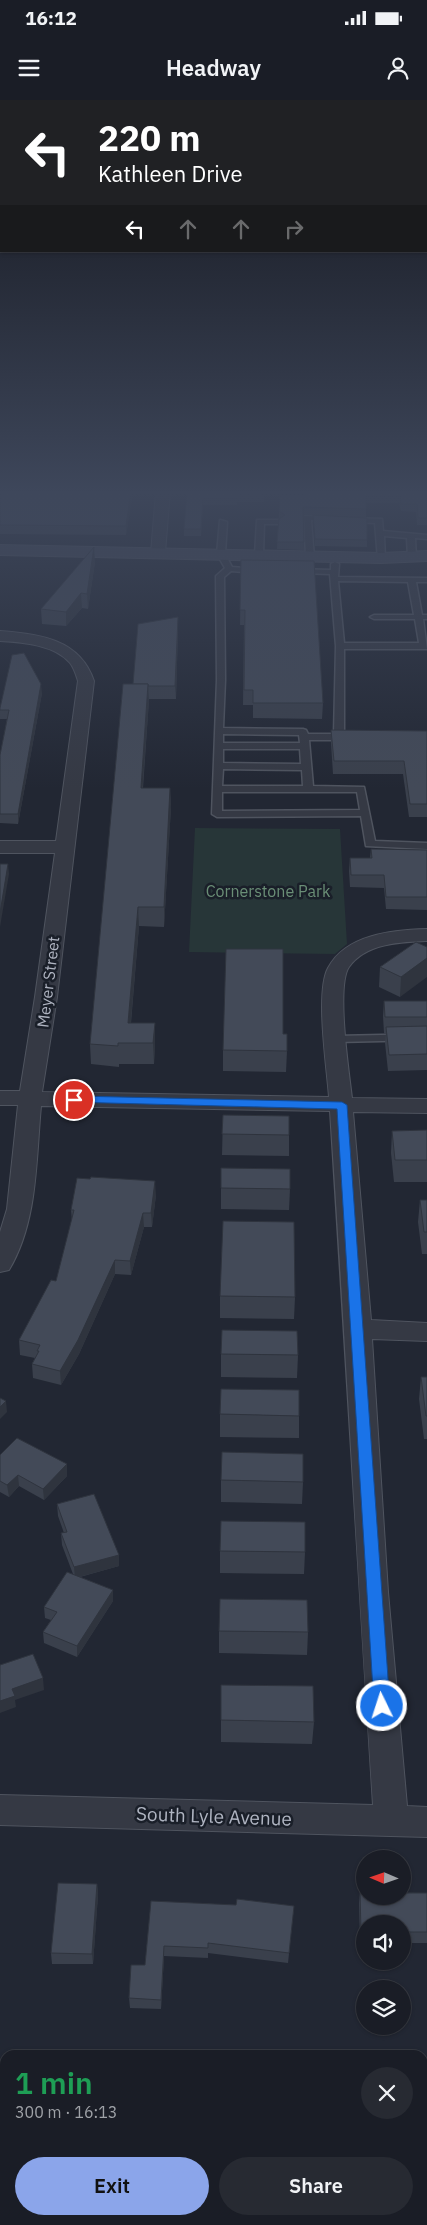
<!DOCTYPE html>
<meta charset="utf-8">
<style>
:root{--surface:#1a1d26;--page:#272a32;--text:#f1f3f6;--muted:#9fa2a7;--line:#383b43;--accent:#8ba5ea}
body{margin:0;font-family:"IBM Plex Sans",sans-serif;background:var(--page);color:var(--text);height:100vh;display:flex;flex-direction:column;font-size:19px;white-space:nowrap}
*{box-sizing:border-box;margin:0}
p{font-size:16px;color:var(--muted)}
.icon{flex:none;width:28px;height:28px;fill:none;stroke:currentColor;stroke-width:2;stroke-linecap:round;stroke-linejoin:round}
.map{position:relative;flex:1;overflow:hidden}
.side{position:absolute;left:0px;top:1950px;width:428px;height:175px;display:flex;flex-direction:column;background:var(--surface);border-radius:15px 15px 0 0;box-shadow:0 1px 4px #0004,0 0 0 1px var(--line)}
.side>*{flex:none}
.hud{position:absolute;left:0px;top:0px;width:428px;height:152px;box-shadow:0 1px 4px #0004,0 0 0 1px var(--line);background:#202124;color:#fff;overflow:hidden}
.needle{width:32px;rotate:272deg}
.fabs{position:absolute;left:356px;top:1750px;display:grid;gap:10px}
.fabs a{display:grid;place-items:center;width:55px;height:55px;border-radius:50%;background:var(--surface);box-shadow:0 1px 4px #0004,0 0 0 1px var(--line);font-size:25px}
.pin{position:absolute;display:grid;place-items:center;width:42px;height:42px;color:#fff;margin:-21px;border:2px solid #fff;border-radius:50%;box-shadow:0 1px 5px #0007}
.me{position:absolute;width:55px;margin:-28px;rotate:356deg;stroke-linejoin:round;filter:drop-shadow(0 0 4px #0008)}
.turn{display:flex;align-items:center;gap:18px;height:105px;padding:0 15px;font-size:22px}
.turn .icon{width:65px;height:65px;stroke-width:2.5}
.turn b{display:block;font-size:35px;line-height:42px}
.lanes{display:flex;align-items:center;height:48px;padding:0 15px;background:#0003;justify-content:center;gap:25px;direction:ltr}
.lanes .off{opacity:.35}
.round{display:grid;place-items:center;flex:none;width:52px;height:52px;border-radius:26px;background:var(--page)}
.headline{display:flex;align-items:center;justify-content:space-between;height:85px;padding:0 15px}
h1{font-size:30px;font-weight:600;line-height:38px;color:#1e9e55}
.button{display:flex;gap:10px;margin-top:auto;padding:10px 15px}
.button a{flex:1;height:58px;border-radius:30px;background:var(--accent);color:#111;font-size:20px;font-weight:600;line-height:58px;text-align:center}
.button a+a{background:var(--page);color:var(--text)}
.status{display:flex;justify-content:space-between;align-items:center;height:35px;padding:0 25px;background:var(--surface);direction:ltr}
.status svg{height:14px;fill:currentColor}
header{display:flex;justify-content:space-between;align-items:center;height:65px;padding:0 15px;background:var(--surface);font-size:22px;font-weight:600}
.map>svg:first-child{display:block}
.green{fill:#273638}
.lines{fill:none;stroke-linecap:round;stroke-linejoin:round}
.service-casing{stroke:#4f545f;stroke-width:3}
.minor-casing{stroke:#4f545f;stroke-width:2}
.secondary-casing{stroke:#4f545f;stroke-width:2}
.service{fill:#353944;fill-rule:evenodd}
.minor{fill:#353944;fill-rule:evenodd}
.secondary{fill:#434857;fill-rule:evenodd}
.wall{fill:#3a404c}
.shaded-wall{fill:#2f343e}
.building{fill:#434a58;stroke:#2f343e}
.route{fill:#1a73e8;stroke:#114b97}
.labels{text-anchor:middle;dominant-baseline:central;stroke-width:5;stroke-linejoin:round;paint-order:stroke}
.park-label{font-size:16px;fill:#6a8e76;stroke:#1a1f29}
.street-label{font-size:16px;fill:#afb4c1;stroke:#1a1f29}
.near-street-label{font-size:19px;fill:#afb4c1;stroke:#1a1f29}
</style>
<div class="status"><b>16:12</b><svg viewBox="0 0 49 12"><path d="M0 12V9h3v3zM5 12V6h3v6zM10 12V3h3v9zM15 12V0h3v12zM26 1h20v11H26zM47 4h2v5h-2z"/></svg></div>
<header><svg class="icon" aria-label="menu" viewBox="0 0 24 24"><path d="M4 6h16M4 12h16M4 18h16"/></svg>Headway<svg class="icon" aria-label="person" viewBox="0 0 24 24"><circle cx="12" cy="8" r="4"/><path d="M4 21q1-7 8-7t8 7"/></svg></header>
<div class="map">
<svg width="427" height="2125" viewBox="0 0 427 2125">
<rect width="100%" height="100%" fill="#222733"/>
<polygon class="green" points="195,728 340,729 347,844 335,854 189,852"/>
<g class="lines">
<g class="service-casing">
<g id="service">
<polygon points="304,416 328,417 332,419 328,421 311,420 314,457 310,459 306,457"/>
<polygon points="348,418 382,419 383,431 427,435 427,439 415,438 416,458 412,460 408,458 407,438 384,436 385,458 378,460 375,423 351,422 347,420"/>
<path d="M220,420L227,422L225,454L232,467L257,469L261,471L257,473L231,471L224,477L225,580L223,628L303,629L306,630L308,634H334L336,546L330,474L299,473H296V469L331,470V464L335,462L339,464L338,477L427,478V482H416L422,515H427V519H423L427,549H344V634L351,637L346,640H309L313,686L364,687L375,741L427,743V749L366,746L361,716L217,717L212,714L217,580L216,476L225,468L217,454ZM338,481L408,482L414,515H374L370,517L374,519H415L419,543H344ZM223,634L299,635L300,643H223ZM223,649H300L301,664L223,663ZM223,669L302,670L303,686H222ZM222,692H357L360,710L222,711Z"/>
<polygon points="257,420 279,420 283,422 279,424 264,424 263,455 259,457 255,455"/>
<polygon points="427,934 427,940 336,942 330,939 336,936"/>
</g>
</g>
<g class="minor-casing">
<g id="minor">
<polygon points="156,391 170,391 165,453 158,457 151,453"/>
<path d="M0,531C40,534 80,539 94,581L57,897L42,992L329,997C327,968 315,892 328,868C346,834 393,830 427,829V841C401,842 366,843 349,867C336,886 349,972 352,998L427,999V1013L353,1012L371,1220L427,1223V1241L372,1239L388,1492L407,1706L427,1707V1737L0,1725V1695L373,1705C357,1474 346,1242 330,1011L41,1006C36,1059 38,1122 9,1170L0,1172V1132L7,1109L18,1005H0V991H20L35,897L55,753H0V741H56L78,581C76,575 74,568 70,563C55,545 22,542 0,541Z"/>
</g>
</g>
<g class="secondary-casing">
<polygon id="secondary" points="0,445 381,453 427,451 427,461 381,463 0,455"/>
</g>
<use href="#service" class="service"/>
<use href="#minor" class="minor"/>
<use href="#secondary" class="secondary"/>
</g>
<g class="wall">
<polygon points="0,391 133,391 126,435 0,434"/>
<polygon points="187,391 264,391 264,402 237,402 237,405 203,405 201,436 184,436 184,429"/>
<polygon points="427,391 427,425 417,425 416,412 401,411 399,403 366,403 366,417 303,415 304,450 277,449 279,411 303,394"/>
<polygon points="313,415 367,440 367,447 315,446"/>
<polygon points="241,460 323,603 322,619 253,618 253,605 243,605 244,525 240,525"/>
<polygon points="95,462 88,509 82,508 66,526 42,524 41,509"/>
<polygon points="178,529 176,599 149,599 143,688 170,688 171,707 164,827 139,826 131,923 155,943 154,964 119,964 119,967 91,964 90,944 133,584"/>
<polygon points="42,593 18,724 0,723 0,655 7,619 0,619 0,608"/>
<polygon points="331,630 427,631 427,717 409,717 403,674 333,674 331,643"/>
<polygon points="371,749 427,750 427,810 386,809 384,788 350,787 349,771 350,758 370,758"/>
<polygon points="416,842 400,897 379,887 380,867"/>
<polygon points="384,901 427,901 427,970 388,971 385,943 386,933 384,933 383,916"/>
<polygon points="283,934 287,951 286,972 223,971 223,950"/>
<polygon points="223,1015 289,1035 289,1056 222,1055"/>
<polygon points="427,1030 427,1082 394,1082 391,1053 392,1031"/>
<polygon points="221,1088 290,1089 289,1110 221,1109"/>
<polygon points="156,1095 152,1127 144,1127 131,1175 115,1174 79,1254 61,1285 33,1278 32,1264 35,1258 20,1255 19,1240 56,1181 72,1121 71,1110"/>
<polygon points="420,1100 427,1100 427,1154 422,1154 418,1122"/>
<polygon points="220,1196 295,1197 294,1219 220,1218"/>
<polygon points="221,1254 298,1255 297,1278 221,1277"/>
<polygon points="421,1277 427,1277 427,1339 424,1339 419,1299"/>
<polygon points="220,1314 299,1316 299,1338 220,1337"/>
<polygon points="0,1355 67,1364 67,1376 44,1400 19,1386 9,1397 0,1392"/>
<polygon points="221,1380 303,1382 302,1404 221,1402"/>
<polygon points="57,1404 119,1455 119,1466 80,1477 113,1490 113,1501 77,1557 44,1543 43,1532 51,1520 45,1518 44,1507 73,1474 62,1445 61,1433 64,1433 58,1416"/>
<polygon points="220,1451 305,1452 304,1474 220,1473"/>
<polygon points="219,1531 308,1532 307,1555 219,1553"/>
<polygon points="221,1620 314,1622 312,1644 221,1642"/>
<polygon points="97,1784 98,1795 93,1864 52,1864 51,1853"/>
<polygon points="360,1792 427,1793 427,1843 402,1843 402,1824 365,1824 365,1842 360,1842 359,1803"/>
<polygon points="151,1801 236,1805 294,1806 288,1863 208,1853 208,1858 164,1856 161,1909 130,1908 129,1898 145,1865"/>
</g>
<g class="shaded-wall">
<polygon points="131,391 133,391 126,435 126,426"/>
<polygon points="94,447 95,462 88,509 87,494"/>
<polygon points="81,493 82,508 66,526 66,512"/>
<polygon points="178,517 178,529 176,599 175,586"/>
<polygon points="41,584 42,593 18,724 18,714"/>
<polygon points="148,584 149,602 141,707 141,688"/>
<polygon points="170,688 171,707 164,827 164,807"/>
<polygon points="8,764 9,774 0,827 0,813"/>
<polygon points="138,807 139,826 129,943 128,923"/>
<polygon points="427,858 427,877 400,897 401,877"/>
<polygon points="155,923 155,943 154,964 153,943"/>
<polygon points="155,1081 156,1095 152,1127 151,1113"/>
<polygon points="143,1113 144,1127 131,1175 130,1161"/>
<polygon points="115,1160 115,1174 79,1254 61,1285 60,1271"/>
<polygon points="6,1301 7,1312 0,1319 0,1307"/>
<polygon points="67,1364 67,1376 44,1400 43,1389"/>
<polygon points="18,1375 19,1386 9,1397 7,1385"/>
<polygon points="119,1455 119,1466 75,1478 74,1467"/>
<polygon points="113,1490 113,1501 77,1557 77,1546"/>
<polygon points="43,1578 44,1590 15,1600 16,1607 0,1613 0,1601 12,1589"/>
<polygon points="97,1784 98,1795 93,1864 92,1854"/>
<polygon points="164,1846 164,1856 161,1909 161,1900"/>
</g>
<g class="building">
<polygon points="0,391 131,391 126,426 0,425"/>
<polygon points="187,391 264,391 264,395 237,395 237,398 203,398 201,429 184,429"/>
<polygon points="303,391 427,391 427,418 418,418 417,404 401,404 400,396 366,396 366,409 303,407 304,442 277,442 279,419 285,415 279,411 280,395 303,394"/>
<polygon points="313,415 367,418 367,440 315,439"/>
<polygon points="94,447 87,494 81,493 66,512 41,509"/>
<polygon points="241,460 314,461 323,603 253,603 253,590 244,590 245,510 240,510"/>
<polygon points="178,517 175,586 148,586 148,584 133,584 138,524"/>
<polygon points="24,553 41,584 18,714 0,714 0,655 9,610 0,610 0,608 12,555"/>
<polygon points="123,584 148,584 141,688 170,688 164,807 138,807 128,923 155,923 153,943 118,943 118,946 90,944"/>
<polygon points="331,630 427,631 427,704 410,704 404,661 334,661"/>
<polygon points="371,749 427,750 427,797 386,797 384,775 351,775 350,758 372,758"/>
<polygon points="0,764 8,764 0,813"/>
<polygon points="416,842 427,847 427,858 401,877 380,867"/>
<polygon points="226,849 283,849 283,934 287,934 287,951 223,950"/>
<polygon points="384,901 427,901 427,917 385,917"/>
<polygon points="427,926 427,954 389,955 386,927"/>
<polygon points="223,1015 289,1016 289,1035 222,1034"/>
<polygon points="427,1030 427,1060 395,1060 392,1031"/>
<polygon points="221,1068 290,1069 290,1089 221,1088"/>
<polygon points="91,1077 155,1081 151,1113 143,1113 130,1161 115,1160 78,1240 60,1271 32,1264 39,1251 37,1251 40,1245 19,1240 51,1180 56,1181 74,1110 71,1110 77,1078 90,1079"/>
<polygon points="420,1100 427,1100 427,1132 424,1132"/>
<polygon points="223,1121 294,1122 295,1197 220,1196"/>
<polygon points="222,1230 297,1231 298,1255 221,1254"/>
<polygon points="421,1277 427,1277 427,1316 426,1316"/>
<polygon points="221,1289 299,1290 299,1316 220,1314"/>
<polygon points="0,1298 6,1301 0,1307"/>
<polygon points="17,1338 67,1364 43,1389 18,1375 7,1385 0,1381 0,1355"/>
<polygon points="222,1352 303,1354 303,1382 221,1380"/>
<polygon points="94,1394 119,1455 74,1467 61,1433 67,1432 57,1404"/>
<polygon points="221,1421 305,1422 305,1452 220,1451"/>
<polygon points="67,1472 113,1490 77,1546 43,1532 57,1512 44,1507"/>
<polygon points="220,1499 307,1500 308,1532 219,1531"/>
<polygon points="33,1554 43,1578 12,1589 15,1596 0,1601 0,1565"/>
<polygon points="221,1585 313,1586 314,1622 221,1620"/>
<polygon points="58,1783 97,1784 92,1854 51,1853"/>
<polygon points="360,1792 365,1792 365,1796 402,1796 402,1793 427,1793 427,1832 402,1832 402,1824 365,1824 365,1832 361,1831"/>
<polygon points="237,1799 294,1806 289,1853 208,1843 208,1848 164,1846 161,1900 129,1898 131,1865 145,1865 151,1801 236,1805"/>
<polygon points="22,2120 107,2120 106,2125 21,2125"/>
<rect x="182" y="2120" width="51" height="5"/>
</g>
<linearGradient id="sky" x2="0" y2="1"><stop stop-color="#13151c"/><stop offset="0.57" stop-color="#3e475b"/><stop offset="1" stop-color="#3e475b" stop-opacity="0"/></linearGradient>
<rect width="427" height="689" fill="url(#sky)"/>
<polygon class="route" points="74,996 342,1002 347,1005 390,1606 387,1611 382,1613 377,1611 374,1606 337,1009 70,1002 69,1000 70,997"/>
<g class="labels">
<g class="park-label">
<text x="268" y="791">Cornerstone Park</text>
</g>
<g class="street-label">
<text transform="translate(48 882) rotate(-83)">Meyer Street</text>
</g>
<g class="near-street-label">
<text transform="translate(214 1716) rotate(2)">South Lyle Avenue</text>
</g>
</g>
</svg>
<div class="fabs">
<a><svg class="needle" viewBox="-14 -14 28 28"><path d="M0-13l5 13h-10z" fill="#e53935"/><path d="M0 13l5-13h-10z" fill="#9fa2a7"/></svg></a>
<a><svg class="icon" aria-label="sound" viewBox="0 0 24 24"><path d="M4 9h4l5-4v14l-5-4H4zM17 9q2 3 0 6"/></svg></a>
<a><svg class="icon" aria-label="layers" viewBox="0 0 24 24"><path d="M12 4l9 5-9 5-9-5zM3 14l9 5 9-5"/></svg></a>
</div>
<div class="pin" style="left:74px;top:1000px;background:#d93025"><svg class="icon" aria-label="arrive" viewBox="0 0 24 24"><path d="M6 21V4h12l-3 4 3 4H6"/></svg></div>
<svg class="me" style="left:382px;top:1606px" viewBox="-20 -20 40 40"><circle r="17" fill="#1a73e8" stroke="#fff" stroke-width="3"/><path d="M0-11L8 9 0 5-8 9z" fill="#fff"/></svg>
<div class="hud">
<div class="turn"><svg class="icon" aria-label="left" viewBox="0 0 24 24"><path d="M17 20v-9H6M10 6l-5 5 5 5"/></svg><div><b>220 m</b>Kathleen Drive</div></div>
<div class="lanes"><svg class="icon" aria-label="left" viewBox="0 0 24 24"><path d="M17 20v-9H6M10 6l-5 5 5 5"/></svg><svg class="icon off" aria-label="ahead" viewBox="0 0 24 24"><path d="M12 20V5M6 11l6-6 6 6"/></svg><svg class="icon off" aria-label="ahead" viewBox="0 0 24 24"><path d="M12 20V5M6 11l6-6 6 6"/></svg><svg class="icon off" aria-label="right" viewBox="0 0 24 24"><path d="M7 20v-9h11M14 6l5 5-5 5"/></svg></div>
</div>
<section class="side">
<div class="headline"><div><h1>1 min</h1><p>300 m · 16:13</p></div><a class="round"><svg class="icon" aria-label="close" viewBox="0 0 24 24"><path d="M6 6l12 12M18 6L6 18"/></svg></a></div>
<div class="button"><a>Exit</a><a>Share</a></div>
</section>
</div>
